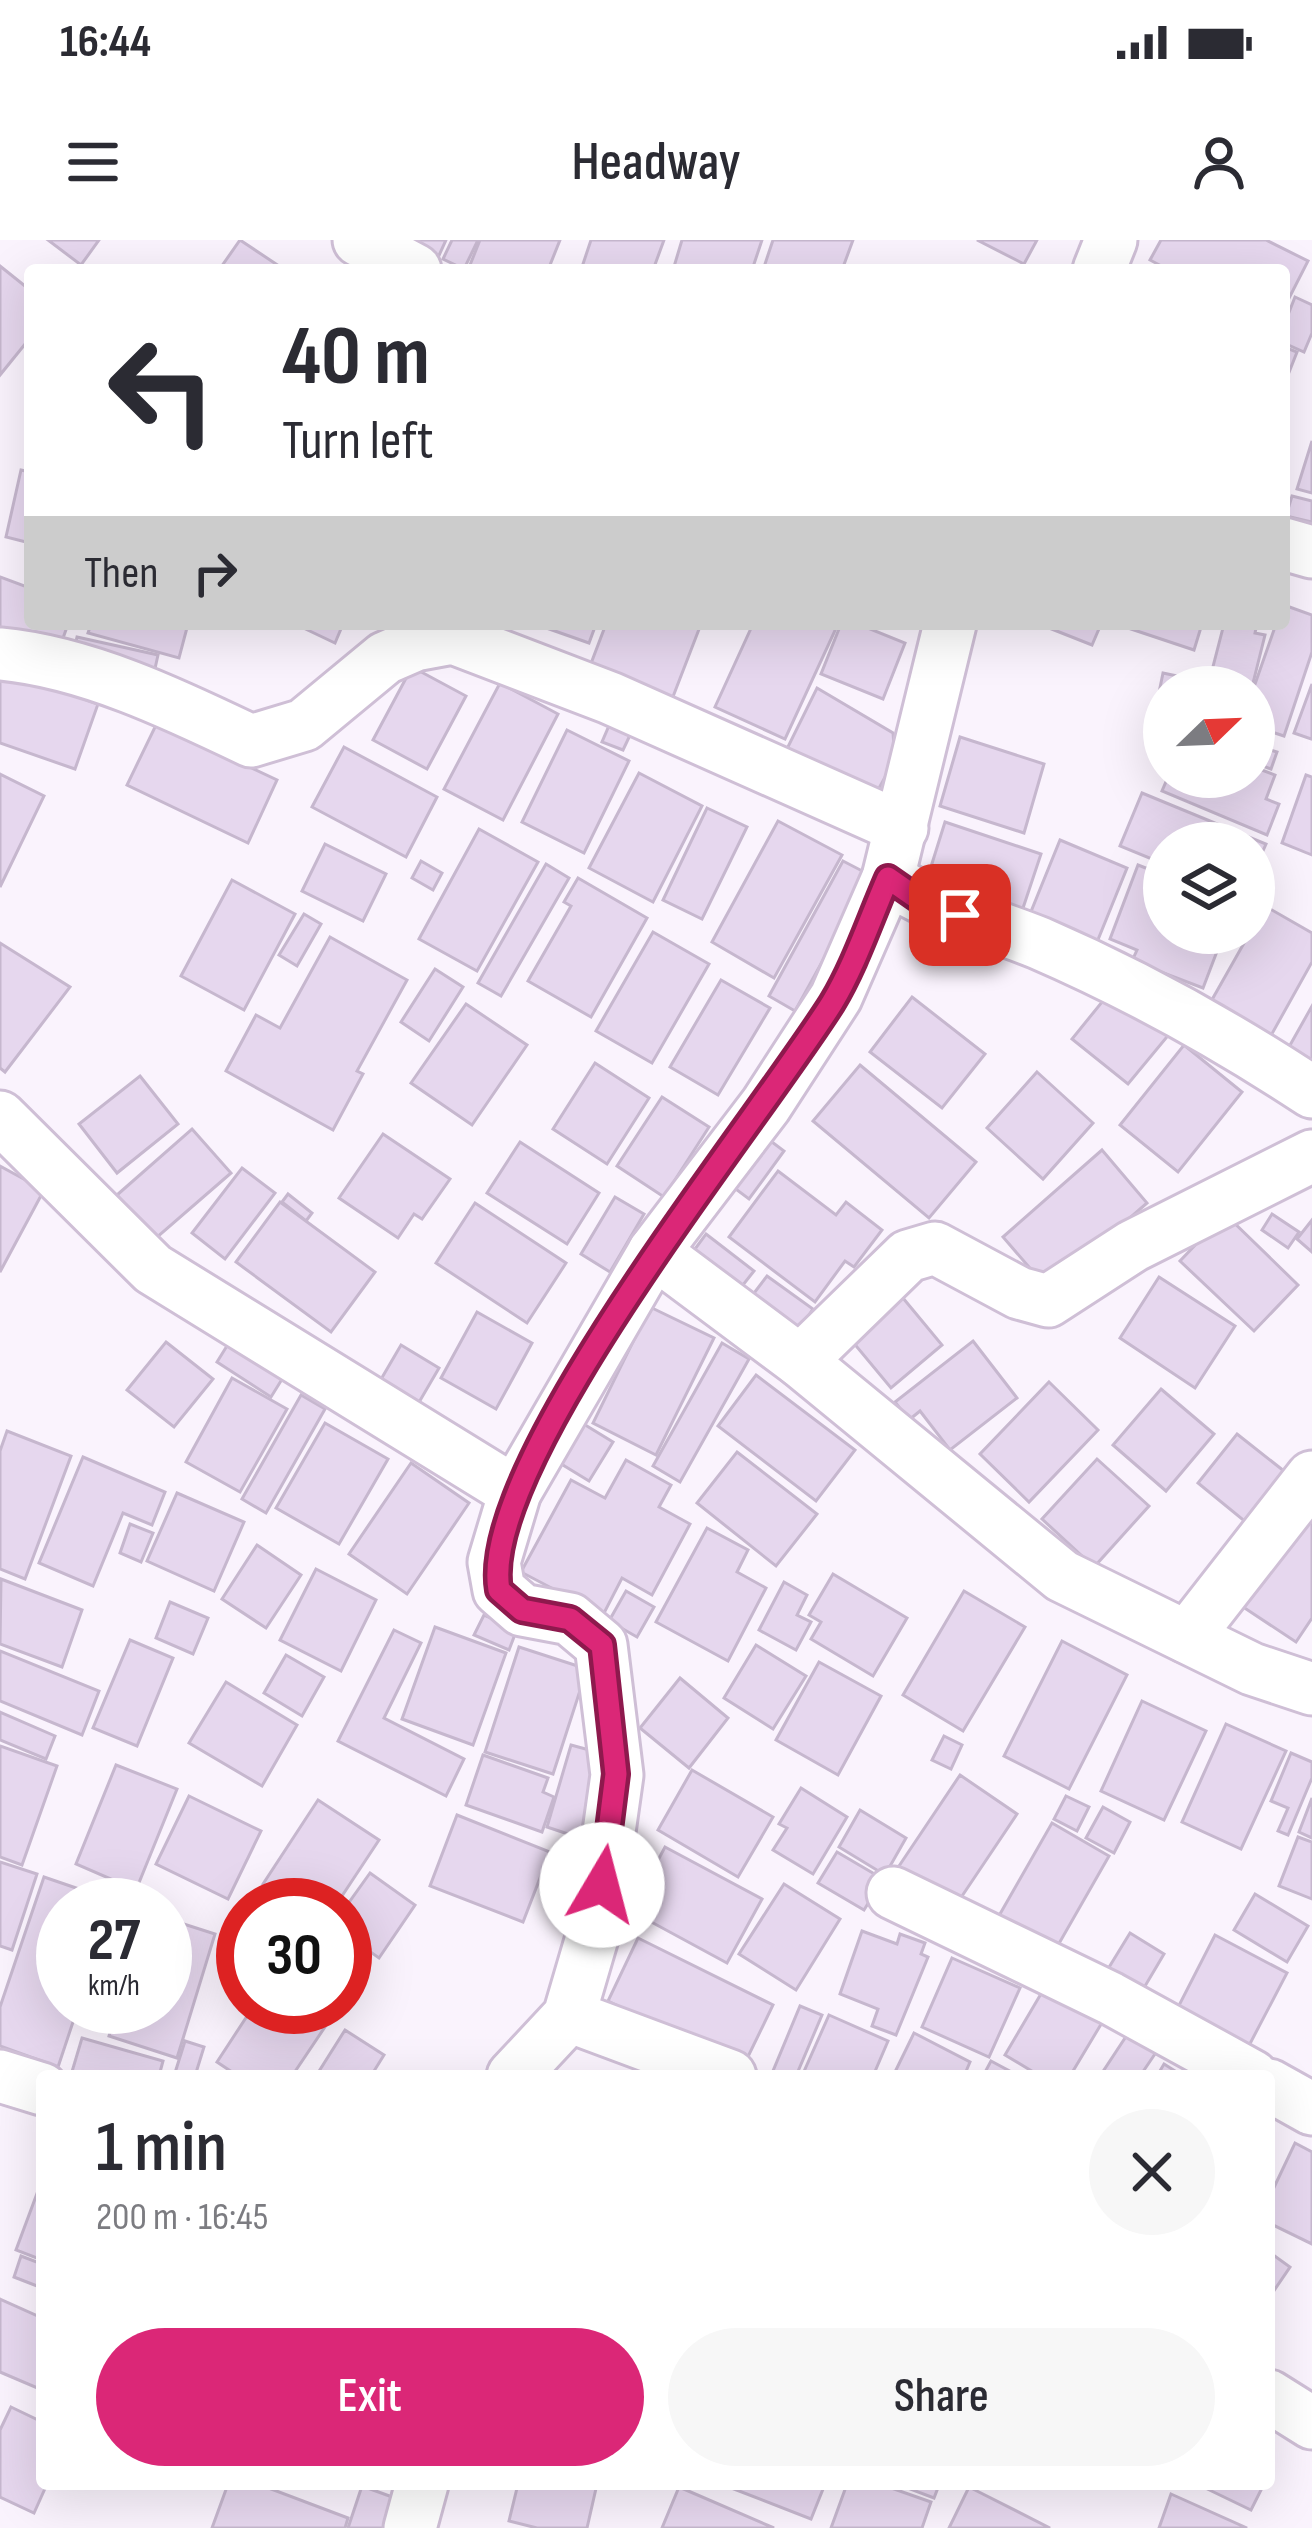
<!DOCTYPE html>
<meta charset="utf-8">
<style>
:root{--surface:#fff;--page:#f7f7f7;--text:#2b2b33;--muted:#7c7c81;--accent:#db2777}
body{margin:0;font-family:"Sofia Sans Condensed",sans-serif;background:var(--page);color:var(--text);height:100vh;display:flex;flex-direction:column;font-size:45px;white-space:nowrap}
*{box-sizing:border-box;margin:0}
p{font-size:39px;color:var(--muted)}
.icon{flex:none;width:66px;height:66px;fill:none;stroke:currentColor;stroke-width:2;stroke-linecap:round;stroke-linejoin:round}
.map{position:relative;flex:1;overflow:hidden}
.sheet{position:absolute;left:36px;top:1830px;width:1239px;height:420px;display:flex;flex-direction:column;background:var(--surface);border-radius:12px;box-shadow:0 12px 48px #0002}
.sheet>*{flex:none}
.top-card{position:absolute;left:24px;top:24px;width:1266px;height:366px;border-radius:12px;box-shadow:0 12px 48px #0002;background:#fff;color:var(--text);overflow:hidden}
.needle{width:78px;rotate:67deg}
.fabs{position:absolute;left:1143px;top:426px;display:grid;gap:24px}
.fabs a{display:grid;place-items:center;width:132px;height:132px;border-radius:50%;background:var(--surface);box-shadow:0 12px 48px #0002;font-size:60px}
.speed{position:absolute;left:36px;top:1638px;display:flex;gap:24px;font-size:60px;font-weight:700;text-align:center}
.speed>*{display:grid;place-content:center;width:156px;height:156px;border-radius:50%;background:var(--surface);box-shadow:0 12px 48px #0002;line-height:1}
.speed small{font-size:30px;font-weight:400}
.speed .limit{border:18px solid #d22;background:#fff;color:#111}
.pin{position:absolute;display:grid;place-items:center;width:102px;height:102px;color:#fff;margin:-51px;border-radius:24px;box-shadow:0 6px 18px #0006}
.me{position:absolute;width:132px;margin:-66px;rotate:8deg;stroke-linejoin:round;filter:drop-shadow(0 0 9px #0008)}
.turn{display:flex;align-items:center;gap:42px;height:252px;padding:0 60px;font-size:54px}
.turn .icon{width:156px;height:156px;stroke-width:2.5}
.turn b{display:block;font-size:84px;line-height:102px}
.then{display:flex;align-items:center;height:114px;padding:0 60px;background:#0003;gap:24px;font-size:45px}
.round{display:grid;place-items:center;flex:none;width:126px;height:126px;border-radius:63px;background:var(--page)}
.head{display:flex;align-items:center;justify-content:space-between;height:204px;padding:0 60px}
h1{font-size:72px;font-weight:600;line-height:90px}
.button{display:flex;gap:24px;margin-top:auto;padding:24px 60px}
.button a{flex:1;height:138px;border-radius:72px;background:var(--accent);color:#fff;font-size:48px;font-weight:600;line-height:138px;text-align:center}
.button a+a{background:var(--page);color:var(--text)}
.status{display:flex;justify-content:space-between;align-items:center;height:84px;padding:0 60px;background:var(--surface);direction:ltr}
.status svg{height:33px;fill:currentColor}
header{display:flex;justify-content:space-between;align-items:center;height:156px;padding:0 60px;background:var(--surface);font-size:54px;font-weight:600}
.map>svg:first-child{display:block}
.building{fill:#e6d7ee;stroke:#c6b7ce;stroke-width:3}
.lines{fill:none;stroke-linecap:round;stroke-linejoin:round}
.street-casing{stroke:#cfbfd6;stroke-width:57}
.street{stroke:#fff;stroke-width:51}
.route-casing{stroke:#8e194d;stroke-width:30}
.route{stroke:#db2777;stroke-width:21}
</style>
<div class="status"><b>16:44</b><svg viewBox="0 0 49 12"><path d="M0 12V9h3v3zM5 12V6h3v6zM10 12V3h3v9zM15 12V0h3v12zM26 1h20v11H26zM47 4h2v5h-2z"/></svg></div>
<header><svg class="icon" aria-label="menu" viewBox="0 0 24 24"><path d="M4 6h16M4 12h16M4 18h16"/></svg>Headway<svg class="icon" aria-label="person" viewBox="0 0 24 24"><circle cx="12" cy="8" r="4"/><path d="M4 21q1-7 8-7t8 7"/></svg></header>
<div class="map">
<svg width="1312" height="2288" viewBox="0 0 1312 2288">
<rect width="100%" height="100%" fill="#faf3fd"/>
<g class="building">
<polygon points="48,0 99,0 81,25"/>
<polygon points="240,0 285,30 219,30"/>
<polygon points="420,0 446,0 436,22 414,12"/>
<polygon points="452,0 478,0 464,29 443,19"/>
<polygon points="480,0 560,0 548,30 468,30"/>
<polygon points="591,0 664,0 653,30 581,30"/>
<polygon points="682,0 762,0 752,30 673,30"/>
<polygon points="773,0 853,0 842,30 763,30"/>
<polygon points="977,0 1037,0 1024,24"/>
<polygon points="1161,0 1266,0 1308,21 1284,68 1284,30 1169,30 1150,20"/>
<polygon points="0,26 30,50 30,98 0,135"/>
<polygon points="1295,57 1312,65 1312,93 1304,112 1284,103 1284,85"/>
<polygon points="1284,107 1297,112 1284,145"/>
<polygon points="1312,201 1312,253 1297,249"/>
<polygon points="21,230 30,232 30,303 6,297"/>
<polygon points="1292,256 1312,261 1312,282 1286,276"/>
<polygon points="0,337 30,348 30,384 68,384 56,418 0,398"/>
<polygon points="1284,365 1312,375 1312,412 1284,496 1254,486 1254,447 1276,384 1284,384"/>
<polygon points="91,384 188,384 179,418 88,393"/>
<polygon points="295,384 343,384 335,403"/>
<polygon points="535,384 596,384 589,403"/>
<polygon points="606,384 701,384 669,467 587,434"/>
<polygon points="753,384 838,384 785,499 715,467"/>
<polygon points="841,384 858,384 905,403 883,459 821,434"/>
<polygon points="1039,384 1101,384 1092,405"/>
<polygon points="1116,384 1202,384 1194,410"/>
<polygon points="1224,384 1257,384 1255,393 1265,395 1252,447 1208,446"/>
<polygon points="77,397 158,415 152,442 71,423"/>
<polygon points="412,427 466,456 427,529 373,500"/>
<polygon points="0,429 98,464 75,529 0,503"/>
<polygon points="1163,433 1205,442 1204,447 1164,447 1164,490 1152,487"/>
<polygon points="500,443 558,474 503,580 444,549"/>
<polygon points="1312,444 1312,497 1311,499 1294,493"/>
<polygon points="817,448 893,493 895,519 867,570 779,525"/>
<polygon points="611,481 632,491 623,510 602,502"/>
<polygon points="157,483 277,540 248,603 127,545"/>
<polygon points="567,490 629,521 584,613 522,582"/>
<polygon points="960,497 1044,524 1024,593 940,566"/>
<polygon points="1155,497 1164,499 1164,520 1150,515"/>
<polygon points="1254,505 1277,512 1271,529 1254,523"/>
<polygon points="344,507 437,557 406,617 312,567"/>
<polygon points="1254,527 1275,535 1266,559 1279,564 1267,595 1162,551 1168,537 1254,537"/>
<polygon points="639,533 702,566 653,662 589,628"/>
<polygon points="0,534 44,556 0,647"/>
<polygon points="1306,535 1312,537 1312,615 1282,603"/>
<polygon points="1142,553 1266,604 1254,631 1254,603 1164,603 1164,624 1120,606"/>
<polygon points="707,568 747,587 702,679 663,660"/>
<polygon points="778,581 842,615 774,738 712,702"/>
<polygon points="945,582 1041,614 1019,680 924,649"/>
<polygon points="479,589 538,622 477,731 419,699"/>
<polygon points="1060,600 1127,628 1095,707 1028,679"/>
<polygon points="325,604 386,634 363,681 302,651"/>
<polygon points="421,621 442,633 433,650 412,638"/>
<polygon points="843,621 870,635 795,771 769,756"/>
<polygon points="546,624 569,638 501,756 478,743"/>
<polygon points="1138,625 1164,635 1164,693 1224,693 1203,748 1132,721 1137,710 1110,699"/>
<polygon points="578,638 647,678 591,777 528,741 571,666 564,662"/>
<polygon points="232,640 295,674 244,770 181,736"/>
<polygon points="1265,666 1312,693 1312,722 1269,799 1209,765"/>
<polygon points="304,674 321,684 297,726 279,715"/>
<polygon points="954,680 1001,691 994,721 948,711"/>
<polygon points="653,692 709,724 652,823 596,791"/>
<polygon points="330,697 407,740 357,831 363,834 333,890 226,831 256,775 280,788"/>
<polygon points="0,703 70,747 5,832 0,828"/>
<polygon points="435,729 463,747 429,801 401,782"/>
<polygon points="721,740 770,768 718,855 670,827"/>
<polygon points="1115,746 1171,792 1128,844 1072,799"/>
<polygon points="912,757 985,814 942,868 870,812"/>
<polygon points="466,764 527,805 472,885 411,843"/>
<polygon points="1312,766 1312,820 1289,807"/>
<polygon points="1184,805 1242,852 1178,932 1120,885"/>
<polygon points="595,823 649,858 607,924 553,889"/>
<polygon points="860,825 976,922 929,978 813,881"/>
<polygon points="1037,832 1093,883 1043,939 987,888"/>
<polygon points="140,836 178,884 117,933 79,884"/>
<polygon points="662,857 709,887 664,957 617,926"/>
<polygon points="192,889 231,933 155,999 117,955"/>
<polygon points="383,894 450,939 422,979 414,974 398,998 339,958"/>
<polygon points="764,896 784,911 749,959 729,944"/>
<polygon points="520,902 599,953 567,1004 487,953"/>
<polygon points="1102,910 1147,963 1048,1049 1003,997"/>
<polygon points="0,926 44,950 0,1032"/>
<polygon points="242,928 275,953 225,1019 192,993"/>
<polygon points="778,931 836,975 846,962 882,990 854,1027 845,1021 815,1062 729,997"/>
<polygon points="288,954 312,973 306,981 282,962"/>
<polygon points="615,957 644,974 610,1032 581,1014"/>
<polygon points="280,962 375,1032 331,1092 236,1022"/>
<polygon points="475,963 566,1023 527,1083 436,1023"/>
<polygon points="1225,974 1298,1045 1254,1091 1180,1021"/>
<polygon points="1272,974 1299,992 1288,1008 1262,990"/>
<polygon points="1312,980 1312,1012 1297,999"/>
<polygon points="706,994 754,1031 739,1050 692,1013"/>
<polygon points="767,1036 813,1069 795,1095 748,1061"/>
<polygon points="1159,1037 1235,1086 1195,1148 1120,1098"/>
<polygon points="898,1052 942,1105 891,1148 847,1095"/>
<polygon points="650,1067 714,1098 656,1215 593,1183"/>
<polygon points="477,1072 532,1103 496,1169 441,1138"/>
<polygon points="230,1101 284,1136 271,1157 217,1122"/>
<polygon points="973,1101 1017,1158 950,1210 920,1171 909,1180 895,1162"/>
<polygon points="166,1102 213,1139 174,1187 127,1150"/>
<polygon points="722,1103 749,1119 680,1242 653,1226"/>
<polygon points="401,1105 439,1128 418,1164 380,1141"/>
<polygon points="756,1135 855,1210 816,1261 718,1186"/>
<polygon points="232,1138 287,1169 240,1252 186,1222"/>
<polygon points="1049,1142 1098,1190 1029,1262 980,1214"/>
<polygon points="1161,1149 1214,1194 1166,1251 1113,1205"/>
<polygon points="301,1155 325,1169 266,1273 242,1259"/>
<polygon points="325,1183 388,1219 339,1304 276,1268"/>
<polygon points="582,1183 613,1202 589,1241 558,1222"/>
<polygon points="7,1191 71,1216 25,1339 0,1329 0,1211"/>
<polygon points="1237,1194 1298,1242 1258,1292 1198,1243"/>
<polygon points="737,1212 817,1274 776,1326 697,1263"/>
<polygon points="83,1217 165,1252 152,1285 123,1273 93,1346 39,1323"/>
<polygon points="1097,1219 1149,1266 1094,1327 1042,1279"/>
<polygon points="626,1220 671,1245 659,1267 690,1284 652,1355 622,1338 603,1375 521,1332 571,1240 605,1258"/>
<polygon points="411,1223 469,1263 407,1354 349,1314"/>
<polygon points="177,1253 244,1282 214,1351 147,1321"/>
<polygon points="1312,1273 1312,1378 1296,1402 1240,1365"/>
<polygon points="130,1284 153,1293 141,1322 120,1313"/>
<polygon points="707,1288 748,1310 737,1332 766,1348 728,1421 656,1382"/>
<polygon points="257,1305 301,1335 266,1388 222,1359"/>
<polygon points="316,1329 376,1360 341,1431 280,1400"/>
<polygon points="833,1334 907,1378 873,1436 811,1399 821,1382 809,1375"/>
<polygon points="1,1339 82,1370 62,1427 0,1404"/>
<polygon points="784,1342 807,1355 797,1375 811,1382 796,1410 759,1390"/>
<polygon points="626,1351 654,1367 637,1397 609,1381"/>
<polygon points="964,1351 1025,1387 963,1491 903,1455"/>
<polygon points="170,1362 208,1378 193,1414 156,1398"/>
<polygon points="484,1375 517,1389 509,1410 474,1395"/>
<polygon points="435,1387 506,1413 473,1505 402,1479"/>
<polygon points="394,1390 421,1403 384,1478 464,1519 446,1556 338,1501"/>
<polygon points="130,1400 173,1418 137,1506 93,1488"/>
<polygon points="1062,1401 1127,1435 1069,1549 1004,1516"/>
<polygon points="756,1405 806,1436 773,1489 724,1458"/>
<polygon points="519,1407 587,1429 553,1534 485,1512"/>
<polygon points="0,1411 99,1451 82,1495 0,1461"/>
<polygon points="286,1415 324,1437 302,1476 264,1453"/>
<polygon points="819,1422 881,1456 838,1535 776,1500"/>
<polygon points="680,1438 728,1478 689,1528 640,1488"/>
<polygon points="226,1442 297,1485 262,1546 189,1503"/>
<polygon points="1142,1461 1206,1491 1164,1580 1101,1551"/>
<polygon points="0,1472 55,1496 46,1519 0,1500"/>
<polygon points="1226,1484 1286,1511 1241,1609 1182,1582"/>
<polygon points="944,1496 962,1505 951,1529 932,1520"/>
<polygon points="571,1505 604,1514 580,1598 547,1587"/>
<polygon points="0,1506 57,1526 22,1625 0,1617"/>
<polygon points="1291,1513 1312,1522 1312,1538 1288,1595 1278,1591 1288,1568 1271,1561"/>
<polygon points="483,1515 548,1538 543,1552 554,1557 542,1592 466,1565"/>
<polygon points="116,1525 177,1549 136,1650 76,1624"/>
<polygon points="692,1530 773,1577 738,1637 658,1590"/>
<polygon points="960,1535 1017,1574 954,1668 897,1629"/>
<polygon points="801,1548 847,1577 813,1634 773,1610 787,1588 779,1584"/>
<polygon points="189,1556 261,1591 228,1659 156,1624"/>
<polygon points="1066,1556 1089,1567 1077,1591 1054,1579"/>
<polygon points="1312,1558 1312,1598 1299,1592"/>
<polygon points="318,1560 379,1600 336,1665 295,1665 263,1644"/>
<polygon points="1103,1567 1130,1582 1114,1613 1086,1598"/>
<polygon points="860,1570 906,1598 885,1635 839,1607"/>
<polygon points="457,1575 550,1612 523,1682 430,1646"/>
<polygon points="1052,1583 1109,1616 1053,1714 996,1681"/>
<polygon points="1298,1597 1312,1602 1312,1659 1279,1646"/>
<polygon points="665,1607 762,1659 727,1723 631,1671"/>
<polygon points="837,1612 883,1639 864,1670 818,1643"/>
<polygon points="0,1622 37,1634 12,1710 0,1706"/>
<polygon points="370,1633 415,1665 379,1718 345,1694 345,1668"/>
<polygon points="44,1637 114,1661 63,1665 63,1767 78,1767 58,1827 0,1806 0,1767"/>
<polygon points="784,1644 840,1679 796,1750 739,1714"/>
<polygon points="1255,1654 1308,1686 1287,1722 1234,1690"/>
<polygon points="165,1678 215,1694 177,1818 109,1796 118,1767 165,1767"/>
<polygon points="862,1691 897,1704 900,1694 925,1703 921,1714 928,1717 896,1795 872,1786 878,1769 840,1754"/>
<polygon points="1130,1693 1164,1714 1135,1763 1100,1742"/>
<polygon points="1215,1695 1287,1733 1243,1817 1172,1779"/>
<polygon points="638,1698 773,1765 743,1827 608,1761"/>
<polygon points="952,1718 1020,1748 989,1817 922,1787"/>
<polygon points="1045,1747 1103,1781 1070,1836 1040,1836 1005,1815"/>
<polygon points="800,1766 822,1775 796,1836 785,1836 773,1831"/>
<polygon points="253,1767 328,1767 335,1772 292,1836 238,1836 217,1822"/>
<polygon points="829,1775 888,1801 873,1836 802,1836"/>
<polygon points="345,1790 384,1815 374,1831 381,1836 316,1836"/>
<polygon points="1129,1792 1157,1811 1140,1836 1100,1836"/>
<polygon points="914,1793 970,1822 964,1836 893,1836"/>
<polygon points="82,1798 163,1821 159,1836 71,1835"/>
<polygon points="185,1801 204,1807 195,1836 174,1836"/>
<polygon points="991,1821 1019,1836 983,1836"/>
<polygon points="1164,1824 1183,1836 1157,1836"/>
<polygon points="1295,1903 1312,1912 1312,2004 1269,1983 1269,1958"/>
<polygon points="42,1940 42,2020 16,2010"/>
<polygon points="1269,2012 1290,2027 1269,2058"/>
<polygon points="21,2016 42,2024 42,2048 14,2037"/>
<polygon points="0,2059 42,2078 42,2150 0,2132"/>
<polygon points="11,2167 42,2182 42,2244 47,2244 34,2273 0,2257 0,2190"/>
<polygon points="228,2244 258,2244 348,2278 345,2288 212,2288"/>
<polygon points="518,2244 597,2244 587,2288 537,2288 509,2281"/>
<polygon points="721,2244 825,2244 811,2279"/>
<polygon points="847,2244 880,2244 931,2262 922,2288 831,2288"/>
<polygon points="912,2244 938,2244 939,2245 934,2258 910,2249"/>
<polygon points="1197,2244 1264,2244 1251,2270"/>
<polygon points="362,2246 395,2258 385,2288 348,2288"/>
<polygon points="679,2247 774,2288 662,2288"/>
<polygon points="969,2247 1050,2288 949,2288"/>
<polygon points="1171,2254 1247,2288 1159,2288"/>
</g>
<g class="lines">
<g class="street-casing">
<g id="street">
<polyline points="359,0 415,30"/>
<polyline points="1099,30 1111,0"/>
<polyline points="1284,304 1312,312"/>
<path d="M0,414C86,422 174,464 251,501L304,485L385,418L415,405L453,398L610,458L902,588"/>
<path d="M888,638C935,670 987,682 1039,703C1136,745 1224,794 1312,852"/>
<polyline points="0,877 153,1029 515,1252"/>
<polyline points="654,1012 800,1121 1062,1336 1252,1429 1312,1449"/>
<polyline points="800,1121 908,1016 935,1008 1019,1053 1048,1061 1133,1006 1312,916"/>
<polyline points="1187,1397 1312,1237"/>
<polyline points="893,1653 1110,1758 1252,1836"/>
<polyline points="569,1776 730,1836"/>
<polyline points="0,1836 42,1849"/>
<polyline points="513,1836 569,1776 596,1684 617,1535 601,1405 570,1379 522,1370 499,1350 494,1322 515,1252 654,1012 766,865 836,757 888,638 950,384"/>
<polyline points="1269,1845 1312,1869"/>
<polyline points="1269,2156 1312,2183"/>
<polyline points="410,2288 422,2244"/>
</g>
</g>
<use href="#street" class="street"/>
</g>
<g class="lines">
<g class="route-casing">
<path id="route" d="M602,1645L616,1534L602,1405L570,1379L522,1370L499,1350C477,1224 758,881 832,763C855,725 870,679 888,638L921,661L960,675"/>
</g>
<use href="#route" class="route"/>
</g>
</svg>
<div class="fabs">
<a><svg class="needle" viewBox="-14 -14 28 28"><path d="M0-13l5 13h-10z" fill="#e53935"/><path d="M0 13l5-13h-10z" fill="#7c7c81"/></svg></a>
<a><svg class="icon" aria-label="layers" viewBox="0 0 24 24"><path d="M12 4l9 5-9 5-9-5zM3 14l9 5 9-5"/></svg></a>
</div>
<div class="speed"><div>27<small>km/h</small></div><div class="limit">30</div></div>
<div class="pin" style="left:960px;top:675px;background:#d93025"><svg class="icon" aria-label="arrive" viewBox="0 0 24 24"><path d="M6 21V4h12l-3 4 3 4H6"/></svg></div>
<svg class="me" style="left:602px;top:1645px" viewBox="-20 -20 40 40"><circle r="19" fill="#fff"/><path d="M0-13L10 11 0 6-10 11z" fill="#db2777"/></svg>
<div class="top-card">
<div class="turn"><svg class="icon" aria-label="left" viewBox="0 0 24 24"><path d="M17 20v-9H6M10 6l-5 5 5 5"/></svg><div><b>40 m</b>Turn left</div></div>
<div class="then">Then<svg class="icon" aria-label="right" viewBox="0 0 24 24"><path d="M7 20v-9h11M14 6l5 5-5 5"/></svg></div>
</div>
<section class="sheet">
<div class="head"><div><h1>1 min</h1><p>200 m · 16:45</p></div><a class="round"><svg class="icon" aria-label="close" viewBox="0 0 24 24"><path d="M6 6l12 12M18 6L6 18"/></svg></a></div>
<div class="button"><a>Exit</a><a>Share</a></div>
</section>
</div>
